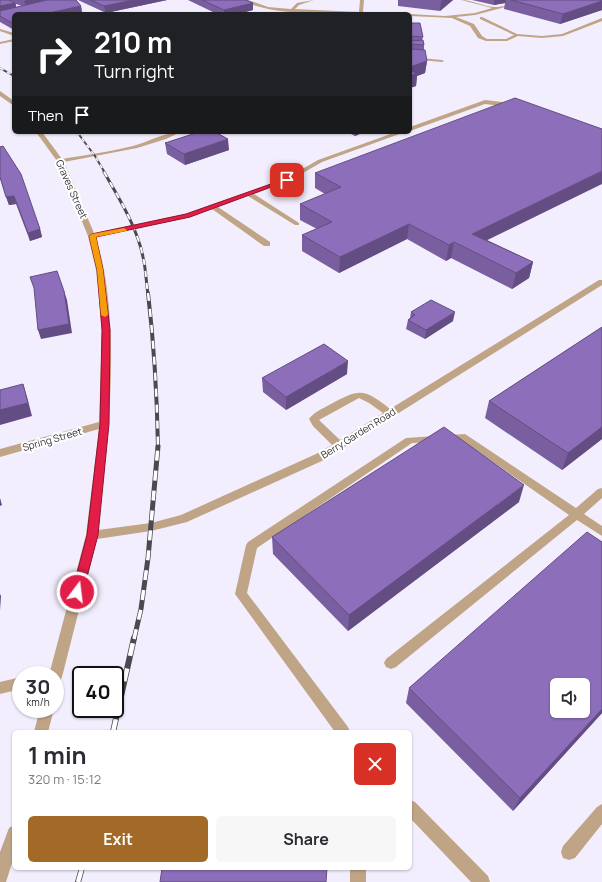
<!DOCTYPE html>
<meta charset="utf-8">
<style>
:root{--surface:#fff;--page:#f7f7f7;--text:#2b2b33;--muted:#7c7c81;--accent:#a26a26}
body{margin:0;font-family:Manrope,sans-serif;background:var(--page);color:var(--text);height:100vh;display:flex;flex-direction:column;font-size:15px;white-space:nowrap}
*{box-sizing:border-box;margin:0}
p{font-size:13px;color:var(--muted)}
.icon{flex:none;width:22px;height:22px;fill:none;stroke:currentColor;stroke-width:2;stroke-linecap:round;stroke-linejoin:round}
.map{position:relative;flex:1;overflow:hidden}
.details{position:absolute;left:12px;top:730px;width:400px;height:140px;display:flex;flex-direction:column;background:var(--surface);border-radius:6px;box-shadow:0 1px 3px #0004}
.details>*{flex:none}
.banner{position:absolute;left:12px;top:12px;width:400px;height:122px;border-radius:6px;box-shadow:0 1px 3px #0004;background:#202124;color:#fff;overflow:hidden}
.controls{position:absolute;left:550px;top:678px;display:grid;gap:8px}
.controls a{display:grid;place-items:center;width:40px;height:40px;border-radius:6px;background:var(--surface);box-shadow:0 1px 3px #0004;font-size:20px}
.speed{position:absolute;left:12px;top:666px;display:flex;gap:8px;font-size:20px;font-weight:700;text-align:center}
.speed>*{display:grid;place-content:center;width:52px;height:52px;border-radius:50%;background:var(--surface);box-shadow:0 1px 3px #0004;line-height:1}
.speed small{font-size:10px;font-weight:400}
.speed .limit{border:2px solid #111;border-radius:6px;background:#fff;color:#111}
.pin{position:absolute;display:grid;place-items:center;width:34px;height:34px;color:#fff;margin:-17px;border-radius:8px;box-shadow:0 2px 6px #0006}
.me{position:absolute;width:44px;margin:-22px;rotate:15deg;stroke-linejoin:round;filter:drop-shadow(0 0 3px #0008)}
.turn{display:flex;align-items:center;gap:14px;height:84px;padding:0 16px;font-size:18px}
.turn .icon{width:52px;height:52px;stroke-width:2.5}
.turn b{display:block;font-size:28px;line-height:34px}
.then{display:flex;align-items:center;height:38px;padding:0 16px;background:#0003;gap:8px;font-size:15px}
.round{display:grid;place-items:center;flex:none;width:42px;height:42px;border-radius:6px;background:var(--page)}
.head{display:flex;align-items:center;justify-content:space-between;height:68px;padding:0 16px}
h1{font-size:24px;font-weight:700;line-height:30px}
.button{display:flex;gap:8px;margin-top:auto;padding:8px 16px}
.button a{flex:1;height:46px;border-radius:6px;background:var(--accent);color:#fff;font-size:16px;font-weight:700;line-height:46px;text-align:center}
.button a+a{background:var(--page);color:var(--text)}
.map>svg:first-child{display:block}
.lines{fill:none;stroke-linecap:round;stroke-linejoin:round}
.minor{fill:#c0a486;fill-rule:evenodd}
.rail-far4-casing{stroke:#4a4850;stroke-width:2}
.rail-far3-casing{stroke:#4a4850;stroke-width:3}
.rail-far2-casing{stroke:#4a4850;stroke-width:4}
.rail-far1-casing{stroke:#4a4850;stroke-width:5}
.rail-casing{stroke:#4a4850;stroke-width:6}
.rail-far4{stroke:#fff;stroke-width:1.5;stroke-dasharray:4;stroke-linecap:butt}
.rail-far3{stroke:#fff;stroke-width:2;stroke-dasharray:6;stroke-linecap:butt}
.rail-far2{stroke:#fff;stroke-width:2.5;stroke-dasharray:8;stroke-linecap:butt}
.rail-far1{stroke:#fff;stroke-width:3.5;stroke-dasharray:10;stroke-linecap:butt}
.rail{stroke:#fff;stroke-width:4.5;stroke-dasharray:13;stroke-linecap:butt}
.wall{fill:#795fa0;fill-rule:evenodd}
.shaded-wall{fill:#634d82}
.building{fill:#8d6eba;stroke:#634d82;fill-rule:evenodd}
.route{fill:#e11d48;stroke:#92132f}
.slow{fill:#f59e0b}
.labels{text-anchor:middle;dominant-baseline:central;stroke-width:4;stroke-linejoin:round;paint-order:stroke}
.street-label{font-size:10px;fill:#343239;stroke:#fff}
</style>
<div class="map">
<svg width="602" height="882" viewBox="0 0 602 882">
<rect width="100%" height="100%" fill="#f3eefe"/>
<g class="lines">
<g class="minor">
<path d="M242,0H248L268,7L291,9L297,3L314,0L299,5L295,9L359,12L360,0H364L363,12L375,14C341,14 270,17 242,0Z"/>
<path d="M461,0C473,0 486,8 498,7C510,6 520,0 532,0L475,15L456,17L474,24L482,36L487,39H506L514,35L480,19V17H482L517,34L542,36L562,34L602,18V21L563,36L542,38L518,36L507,41H486L478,38L470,26L452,18L410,16L409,14L445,16L475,13L492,8Z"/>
<polygon points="0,29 14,33 14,36 0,31"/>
<polygon points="14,39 14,41 0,44 0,42"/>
<polygon points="410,57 442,60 444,61 442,62 410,59"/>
<polygon points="0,91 14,101 14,106 0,96"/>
<polygon points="485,100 502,102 517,108 514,110 501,106 485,104 410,131 410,127"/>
<path d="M36,132H42L62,159C85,155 109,152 133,146C148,142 165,132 181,132L166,139L137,148L64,162L94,233L185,214L285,179L318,160L396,132H405L322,162L289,181L254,194L299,223V225H295L248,196L218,207L270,242V246H264L212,209L187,218L96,237C99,248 102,259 104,270C119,354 107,445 98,530L151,523L181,515L316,454L332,445L313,426L309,419C314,412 322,409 329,405C359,389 363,387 390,409L599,280H602V285L324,460L187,522L151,531L97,539L62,677L60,681L55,683V675H49L86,535L99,429L0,457V449L99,422L102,330L96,270L88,236L57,161ZM359,398L369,403L383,413L340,440L319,420Z"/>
<polygon points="465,434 576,508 598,489 602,488 602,498 584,514 602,526 602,536 577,520 396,667 391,669 386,667 384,663 386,659 569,515 463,441 412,443 257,548 247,593 348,727 350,732 335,732 235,594 246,545 248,542 406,438"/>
<polygon points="21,677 21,689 0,694 0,682"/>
<polygon points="40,709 54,709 48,732 34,732"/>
<polygon points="410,800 415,802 488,876 490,882 471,882 410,818"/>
<polygon points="602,804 602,824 575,858 569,860 563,858 561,852 563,846 597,807"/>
<polygon points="14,825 14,857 6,882 0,882 0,852 9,828"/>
<rect x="350" y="868" width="16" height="14"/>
</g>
<g class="rail-far4-casing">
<g id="rail-far4">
<polyline points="0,68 14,76"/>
<polyline points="77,132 95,156 105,173"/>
</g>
</g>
<g class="rail-far3-casing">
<path id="rail-far3" d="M104,172C119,198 137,227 143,257C146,269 146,282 148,294"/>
</g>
<g class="rail-far2-casing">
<path id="rail-far2" d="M148,293C154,344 157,395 158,447"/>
</g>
<g class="rail-far1-casing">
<polyline id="rail-far1" points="134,639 141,609 148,558 158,446"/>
</g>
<g class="rail-casing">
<g id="rail">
<polyline points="113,732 134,638"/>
<polyline points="78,882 82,868"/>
</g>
</g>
<use href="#rail-far4" class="rail-far4"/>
<use href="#rail-far3" class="rail-far3"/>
<use href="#rail-far2" class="rail-far2"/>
<use href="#rail-far1" class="rail-far1"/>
<use href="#rail" class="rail"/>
</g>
<g class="wall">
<path d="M0,0H76L81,6L82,13L14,14V30L0,22ZM16,4L22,6L16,7Z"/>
<polygon points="78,0 167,0 106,13"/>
<polygon points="188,0 246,0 253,3 253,10 238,14 217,14"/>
<polygon points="398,0 453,0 440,11 398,6"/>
<polygon points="472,0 602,0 602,10 560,24 504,9 505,3 494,5"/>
<polygon points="410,23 423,37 422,40 424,45 424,50 427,61 425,73 417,76 416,86 410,88"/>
<polygon points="347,132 364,132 355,136"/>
<polygon points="165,143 229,150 185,165 167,154"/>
<polygon points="0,147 40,229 42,237 30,241 16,204 9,205 0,178"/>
<polygon points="315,173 487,240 533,262 529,278 512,289 451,258 446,261 407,239 339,273 302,251 302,235 317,229 300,220 300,204 325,194 315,188"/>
<polygon points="411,312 453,321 425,339 406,329 408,320 410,318"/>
<polygon points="602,327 602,439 562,470 485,418 489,401"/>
<polygon points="347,374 286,410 263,392 262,378"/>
<polygon points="519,502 348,631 273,554 272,537"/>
<polygon points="602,542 602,713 513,811 406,703 409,688"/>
</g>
<g class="shaded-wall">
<polygon points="27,0 57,0 26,7 24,1"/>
<polygon points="134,0 167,0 106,13 104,6"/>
<polygon points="443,0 453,0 440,11 441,1"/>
<polygon points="494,0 506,0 505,3 494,5"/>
<polygon points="602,1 602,10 560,24 563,14"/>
<polygon points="15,3 17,10 0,13 0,6"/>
<polygon points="253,3 253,10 238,14 224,14 224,10"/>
<polygon points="81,6 82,13 79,14 44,14"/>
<polygon points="427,61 425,73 417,76 416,86 410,88 410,67"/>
<polygon points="355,132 364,132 355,136"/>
<polygon points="228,139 229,150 185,165 184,154"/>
<polygon points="602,171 602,184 469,249 472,234"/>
<polygon points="14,196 16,204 9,205 6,197"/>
<polygon points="409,224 407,239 339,273 340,257"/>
<polygon points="40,229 42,237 30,241 28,233"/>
<polygon points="454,242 451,258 446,261 449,245"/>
<polygon points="533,262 529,278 512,289 516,273"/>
<polygon points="64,291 67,300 72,333 41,339 38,330"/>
<polygon points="455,312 453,321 425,339 426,330"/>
<polygon points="348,361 347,374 286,410 286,397"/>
<polygon points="23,384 27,397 32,416 0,425 0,410"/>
<polygon points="602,427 602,439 562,470 568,453"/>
<polygon points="524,485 519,502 348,631 349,615"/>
<polygon points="0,498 2,505 0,506"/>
<polygon points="0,594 1,596 0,611"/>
<polygon points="602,709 602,713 513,811 520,798"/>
</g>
<g class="building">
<polygon points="0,0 9,0 15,3 0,6"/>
<polygon points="47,0 76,0 81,6 44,14 14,14 14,24 0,16 0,11"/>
<polygon points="91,0 134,0 104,6"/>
<polygon points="202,0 246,0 253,3 224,10"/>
<polygon points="511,0 602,0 602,1 563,14"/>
<polygon points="410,23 420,23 423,37 411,36 410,39"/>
<polygon points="410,40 411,41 423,40 424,45 411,44 410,47"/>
<polygon points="410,48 411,49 425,50 427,61 410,67"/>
<polygon points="410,71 417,73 410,76"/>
<polygon points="515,98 602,129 602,171 472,234 533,262 516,273 454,242 449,245 409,224 340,257 302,235 332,222 300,204 341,187 315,173"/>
<polygon points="199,132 215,132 228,139 184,154 165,143"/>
<polygon points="3,146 21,174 40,229 28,233 14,196 6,197 0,177 0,147"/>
<polygon points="57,271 64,291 69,324 38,330 34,288 30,277"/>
<polygon points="431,300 455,312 426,330 408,320 415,315 411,312"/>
<polygon points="602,327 602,427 568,453 489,401"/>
<polygon points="324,344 348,361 286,397 262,378"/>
<polygon points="23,384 28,403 0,410 0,390"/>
<polygon points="444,427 524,485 349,615 272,537"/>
<path d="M587,532L602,542V709L520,798L409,688ZM557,685H583V711H557Z"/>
<polygon points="162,868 327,868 326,882 160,882"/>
</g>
<polygon class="route" points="285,179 290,180 190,217 96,237 103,270 110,330 109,424 98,535 83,592 81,595 77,596 74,595 72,592 87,535 100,424 102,330 97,270 89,236 92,234 186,214"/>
<polygon class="slow" points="124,228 127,230 126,231 96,237 103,270 108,315 105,317 101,315 97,270 89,236 92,234"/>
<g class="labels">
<g class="street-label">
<text transform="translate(72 189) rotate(66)">Graves Street</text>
<text transform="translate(358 433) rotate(-32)">Berry Garden Road</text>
<text transform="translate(52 439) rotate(-16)">Spring Street</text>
</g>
</g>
</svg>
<div class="controls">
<a><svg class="icon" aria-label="sound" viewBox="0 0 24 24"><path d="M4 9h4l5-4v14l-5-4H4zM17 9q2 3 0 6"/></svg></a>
</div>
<div class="speed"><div>30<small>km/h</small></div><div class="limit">40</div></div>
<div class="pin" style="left:287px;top:180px;background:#d93025"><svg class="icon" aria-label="arrive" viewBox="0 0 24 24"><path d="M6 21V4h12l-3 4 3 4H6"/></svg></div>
<svg class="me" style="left:77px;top:592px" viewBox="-20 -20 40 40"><circle r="17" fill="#e11d48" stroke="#fff" stroke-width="3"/><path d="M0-11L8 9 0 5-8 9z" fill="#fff"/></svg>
<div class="banner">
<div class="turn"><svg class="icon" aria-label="right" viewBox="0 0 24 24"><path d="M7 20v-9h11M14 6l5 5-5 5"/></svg><div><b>210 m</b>Turn right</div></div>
<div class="then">Then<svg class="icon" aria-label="arrive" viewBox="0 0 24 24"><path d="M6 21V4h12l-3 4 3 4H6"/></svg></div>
</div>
<section class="details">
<div class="head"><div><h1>1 min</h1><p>320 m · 15:12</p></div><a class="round" style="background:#d93025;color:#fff"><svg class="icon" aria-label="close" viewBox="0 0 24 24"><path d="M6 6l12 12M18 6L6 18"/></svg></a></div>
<div class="button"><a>Exit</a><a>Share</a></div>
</section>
</div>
